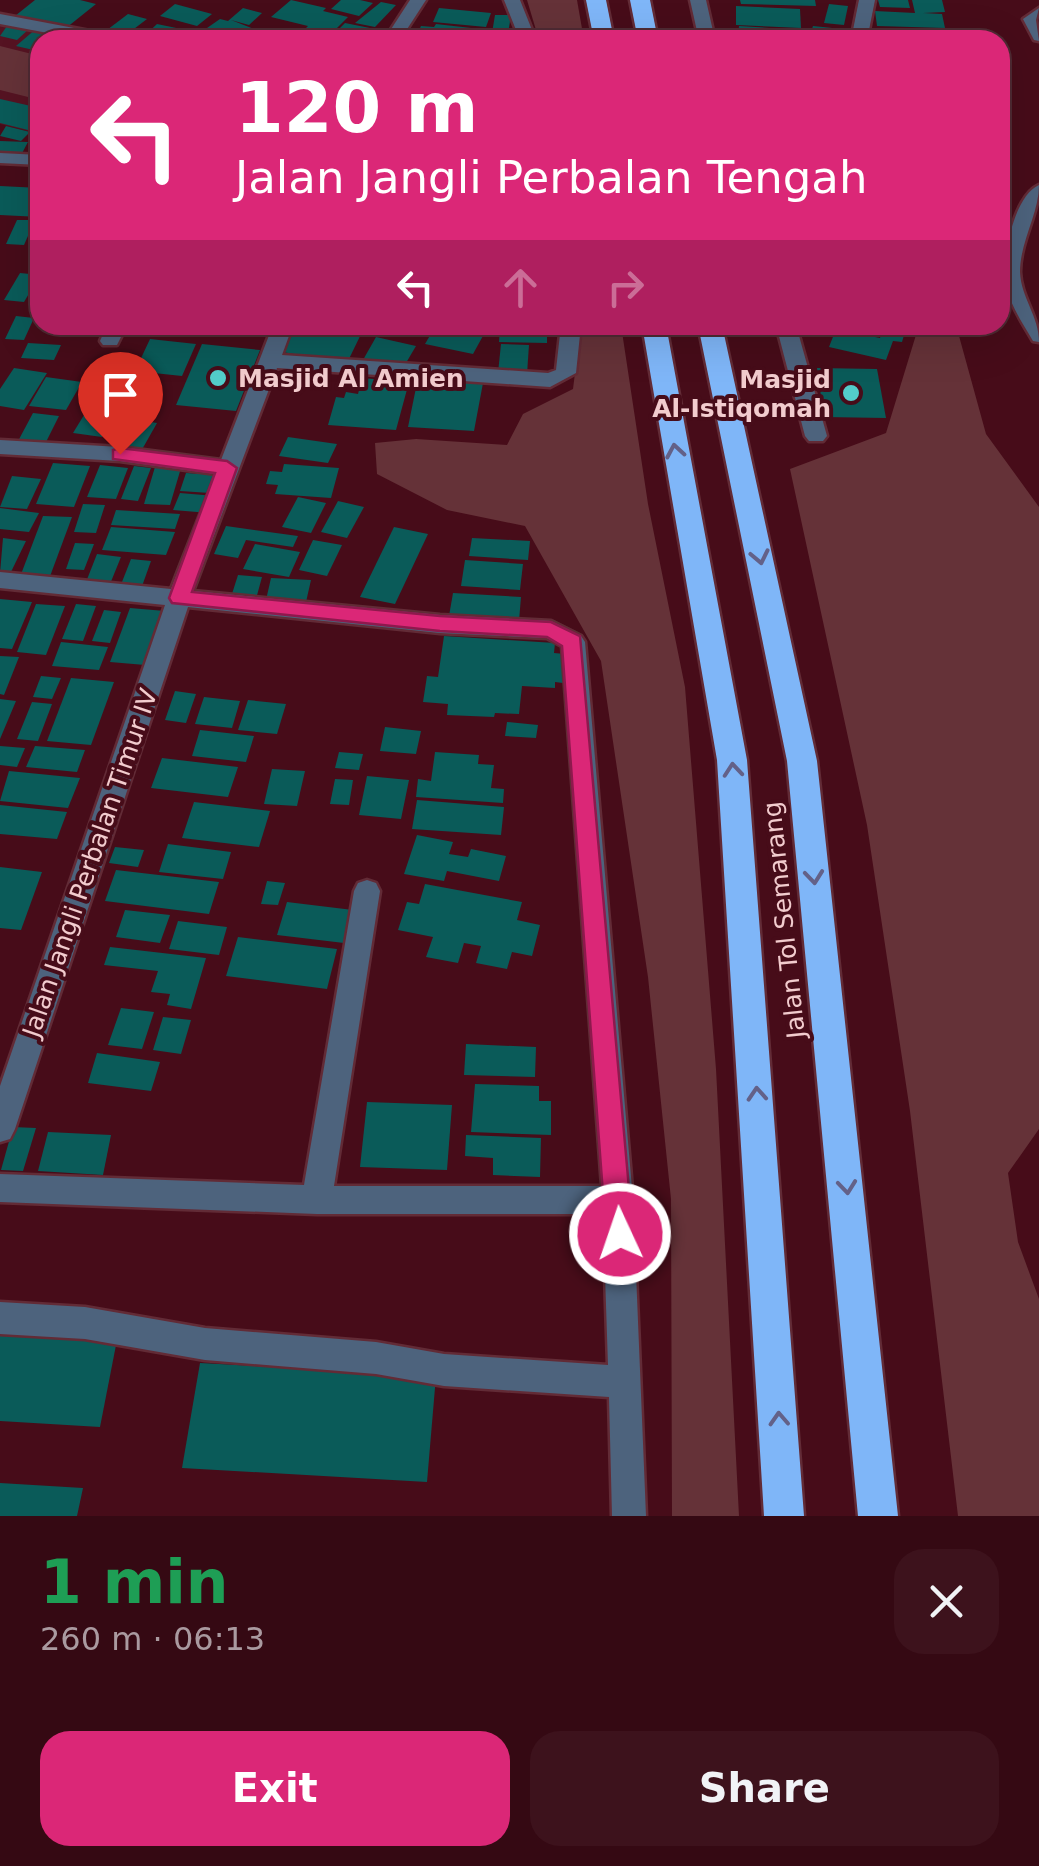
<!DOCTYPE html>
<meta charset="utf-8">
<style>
:root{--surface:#350913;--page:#3d121c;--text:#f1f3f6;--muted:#aa9aa0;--line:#4f2a33;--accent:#db2777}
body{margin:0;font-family:"DejaVu Sans",sans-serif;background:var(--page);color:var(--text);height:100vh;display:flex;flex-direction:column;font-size:38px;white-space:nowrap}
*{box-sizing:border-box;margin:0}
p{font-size:32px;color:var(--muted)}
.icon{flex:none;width:55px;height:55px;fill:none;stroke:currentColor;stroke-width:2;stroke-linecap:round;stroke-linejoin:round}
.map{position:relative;height:1516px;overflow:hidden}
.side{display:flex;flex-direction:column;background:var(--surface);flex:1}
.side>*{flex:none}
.banner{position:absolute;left:30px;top:30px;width:980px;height:305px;border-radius:30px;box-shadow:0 10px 40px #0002,0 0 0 2px var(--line);background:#db2777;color:#fff;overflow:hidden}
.pin{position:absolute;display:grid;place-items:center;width:85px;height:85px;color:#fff;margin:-102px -42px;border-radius:50% 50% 50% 0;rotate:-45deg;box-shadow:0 0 10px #0007}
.pin .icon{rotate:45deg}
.me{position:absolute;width:110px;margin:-55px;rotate:357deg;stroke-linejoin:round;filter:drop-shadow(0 0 8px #0008)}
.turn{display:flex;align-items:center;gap:35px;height:210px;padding:0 40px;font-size:45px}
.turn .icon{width:130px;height:130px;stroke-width:2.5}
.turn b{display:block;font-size:70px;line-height:85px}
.lanes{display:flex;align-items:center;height:95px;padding:0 40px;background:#0003;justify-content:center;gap:50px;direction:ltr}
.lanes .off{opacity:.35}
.round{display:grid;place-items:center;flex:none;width:105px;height:105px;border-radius:30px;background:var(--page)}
.head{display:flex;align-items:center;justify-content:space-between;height:170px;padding:0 40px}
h1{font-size:60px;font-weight:600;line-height:75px;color:#1e9e55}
.primary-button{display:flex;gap:20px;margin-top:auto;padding:20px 40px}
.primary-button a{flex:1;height:115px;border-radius:30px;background:var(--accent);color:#fff;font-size:40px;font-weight:600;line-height:115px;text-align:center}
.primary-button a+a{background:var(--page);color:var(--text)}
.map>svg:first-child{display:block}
.built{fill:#551322}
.green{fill:#653238}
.building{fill:#0a5b59}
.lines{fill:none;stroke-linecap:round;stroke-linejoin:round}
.service-casing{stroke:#622b36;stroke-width:5}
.minor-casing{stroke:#622b36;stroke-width:5}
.motorway-casing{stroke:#622b36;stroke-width:5}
.service{fill:#4d637d;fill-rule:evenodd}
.minor{fill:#4d637d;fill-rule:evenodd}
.motorway{fill:#7fb6f8;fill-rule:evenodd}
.oneway{stroke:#636188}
.route{fill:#db2777;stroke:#8e194d;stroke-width:2.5}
.poi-dot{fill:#53cdca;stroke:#470c19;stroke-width:4}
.labels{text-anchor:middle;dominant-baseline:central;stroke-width:8;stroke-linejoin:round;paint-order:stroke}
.poi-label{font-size:25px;font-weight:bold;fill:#f2ccce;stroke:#470c19;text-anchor:start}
.street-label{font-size:25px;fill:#f2ccce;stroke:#470c19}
</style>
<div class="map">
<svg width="1039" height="1516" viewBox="0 0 1039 1516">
<rect width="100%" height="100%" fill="#470c19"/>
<polygon class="built" points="0,21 100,40 40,40 40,134 0,124"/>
<g class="green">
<polygon points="527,0 577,0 584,40 539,40"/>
<polygon points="0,46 40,56 40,100 0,90"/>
<polygon points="581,325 621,325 648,504 685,687 716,1069 739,1516 672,1516 671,1199 648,977 601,661 525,526 447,510 377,474 375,443 416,439 507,445 523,414 573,389"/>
<polygon points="919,325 956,325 986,434 1039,507 1039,1129 1008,1173 1018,1242 1039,1299 1039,1516 958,1516 910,1111 867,825 790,469 886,433"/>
</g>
<g class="building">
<polygon points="35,0 80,0 96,4 66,28 15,16"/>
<polygon points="291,0 326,8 323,11 348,17 328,37 312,33 304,40 281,38 292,28 303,31 308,26 271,17"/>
<polygon points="341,0 360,0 373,3 359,16 331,9"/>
<polygon points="740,0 815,0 816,6 741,4"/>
<polygon points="878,0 908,0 910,8 880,7"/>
<polygon points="912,0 942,0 945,12 923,13 942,14 945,28 877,26 875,11 915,13"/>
<polygon points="381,2 396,5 375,27 355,23"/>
<polygon points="175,4 212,14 197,26 160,16"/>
<polygon points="829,4 848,6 844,25 824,23"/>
<polygon points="736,6 800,9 801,28 736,25"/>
<polygon points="243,8 262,13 249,25 231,20 254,29 241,39 207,28 220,19 228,21"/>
<polygon points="439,8 491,13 486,27 433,22"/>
<polygon points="128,14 147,19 122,38 103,33"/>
<polygon points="495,15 511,15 508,34 492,33"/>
<polygon points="9,23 30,28 17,40 0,36"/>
<polygon points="345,23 390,32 384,40 331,37"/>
<polygon points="157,24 186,30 176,40 140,40"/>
<polygon points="436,24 480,29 475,40 416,37 421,26 434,27"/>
<polygon points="739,26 801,30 801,40 738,40"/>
<polygon points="813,26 842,29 839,40 808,40"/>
<polygon points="37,28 58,33 50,40 40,40 38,51 16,46"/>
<polygon points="869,30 905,30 908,40 871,40"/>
<polygon points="914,31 945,31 947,40 916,40"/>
<polygon points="0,99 40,108 40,133 0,123"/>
<polygon points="6,126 30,132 21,141 0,136"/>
<polygon points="0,141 28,142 20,157 0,156"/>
<polygon points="0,186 40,188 40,217 0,215"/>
<polygon points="17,220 35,220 24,245 6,244"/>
<polygon points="20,273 40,275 24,302 4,300"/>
<polygon points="16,316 34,318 24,340 5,339"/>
<polygon points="296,325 344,325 364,328 347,363 282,352"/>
<polygon points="436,325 489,325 473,354 425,344"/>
<polygon points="526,325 547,325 547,343 499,342 500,327"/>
<polygon points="884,325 907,325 902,342 893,341 886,360 829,347 836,329 880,338"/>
<polygon points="376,337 416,346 403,368 363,360"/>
<polygon points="150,339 196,344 182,376 135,371"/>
<polygon points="28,343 61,345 54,360 21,358"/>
<polygon points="202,344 260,350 236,411 176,405"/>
<polygon points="501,344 529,345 527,374 498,373"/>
<polygon points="14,368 47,373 24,410 0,406 0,389"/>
<polygon points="817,368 877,369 886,418 824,417"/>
<polygon points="46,377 82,382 66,410 29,406"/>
<polygon points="362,378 409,382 396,430 328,425 336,397 344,398 346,392 358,394"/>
<polygon points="418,378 483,383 474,431 408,427"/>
<polygon points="92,402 120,406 102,437 73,433"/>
<polygon points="33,413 59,416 44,446 17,443"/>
<polygon points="127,418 157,423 140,453 110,449"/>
<polygon points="288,437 337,444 328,463 279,456"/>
<polygon points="53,463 90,466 74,507 36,504"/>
<polygon points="284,464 339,468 331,498 275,494 278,485 266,484 270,471 282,472"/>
<polygon points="100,465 128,468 116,499 87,497"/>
<polygon points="134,466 151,468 138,501 121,499"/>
<polygon points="155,467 181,468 170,505 144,504"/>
<polygon points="186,473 216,475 210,493 180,491"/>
<polygon points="12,476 41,479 27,509 0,507"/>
<polygon points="180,493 215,496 209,513 173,510"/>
<polygon points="298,497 326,503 311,533 282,527"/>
<polygon points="338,501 364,507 347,538 321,532"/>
<polygon points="83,504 105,505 96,533 74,532"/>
<polygon points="0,508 39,513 29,532 0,529"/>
<polygon points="116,510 180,514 175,529 111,525"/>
<polygon points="43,516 72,517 49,579 20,577"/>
<polygon points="226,526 298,536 293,547 246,540 238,558 214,554"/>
<polygon points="111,527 175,532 166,555 102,550"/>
<polygon points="394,527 428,534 395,604 360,597"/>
<polygon points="3,538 26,541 10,574 0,573"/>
<polygon points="472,538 530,541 528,560 469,556"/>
<polygon points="313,540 342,545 327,576 299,570"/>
<polygon points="75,543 94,544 84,570 66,569"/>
<polygon points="255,544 300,552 289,577 243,569"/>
<polygon points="97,554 121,557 110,584 86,582"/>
<polygon points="131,559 151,561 141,589 120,587"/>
<polygon points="465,560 523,564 520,590 461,586"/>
<polygon points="238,575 262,577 256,599 231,597"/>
<polygon points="271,578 311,580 306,602 266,600"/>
<polygon points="453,593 521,597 519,621 449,616"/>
<polygon points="0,599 32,602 12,649 0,648"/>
<polygon points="36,604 65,606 46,655 17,652"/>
<polygon points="76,604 96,606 83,641 62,639"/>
<polygon points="130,608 165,611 145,665 110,662"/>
<polygon points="104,610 121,612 110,643 92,641"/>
<polygon points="444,636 555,643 554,653 565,654 563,683 555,682 555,688 522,686 519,714 495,713 494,717 447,715 448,704 423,702 427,676 438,677"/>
<polygon points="61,642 108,647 99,670 52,666"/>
<polygon points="0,656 19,657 4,695 0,694"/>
<polygon points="41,676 61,678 52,699 33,697"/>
<polygon points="71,678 114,682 91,745 47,741"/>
<polygon points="175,691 196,694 186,723 165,720"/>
<polygon points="204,697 240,701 232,728 195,724"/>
<polygon points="0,699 16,701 0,739"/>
<polygon points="248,700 286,704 277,734 238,730"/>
<polygon points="32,702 52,704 38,741 17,739"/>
<polygon points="507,722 538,725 536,738 505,736"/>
<polygon points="385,727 421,731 416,754 380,751"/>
<polygon points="200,730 254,736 246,762 192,756"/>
<polygon points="0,746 25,748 17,767 0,765"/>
<polygon points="35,746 85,750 77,772 26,767"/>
<polygon points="339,752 363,754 359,770 335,768"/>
<polygon points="435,752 479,755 478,764 494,765 491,788 504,789 503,803 416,797 418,779 431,781"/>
<polygon points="162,758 238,767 228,797 151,788"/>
<polygon points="272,769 305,771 297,806 264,804"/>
<polygon points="9,771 80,778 68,808 0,801"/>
<polygon points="367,776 409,780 401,819 359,815"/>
<polygon points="335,779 353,780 349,805 330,804"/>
<polygon points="417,800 504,807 501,835 412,829"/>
<polygon points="194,802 270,811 259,847 182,838"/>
<polygon points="0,805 67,812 57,839 0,834"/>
<polygon points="417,835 453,842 449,854 468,857 471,849 506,856 499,881 447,871 444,881 404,874"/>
<polygon points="168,844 231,852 223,879 159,872"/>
<polygon points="115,847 144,850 138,867 109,863"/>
<polygon points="0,867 42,872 21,930 0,928"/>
<polygon points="116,870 219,882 209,914 105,901"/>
<polygon points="267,881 285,883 278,905 261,904"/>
<polygon points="425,884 522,902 517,920 540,925 532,956 512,952 507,969 476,963 481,946 464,943 458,963 426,957 433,937 398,930 407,902 419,904"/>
<polygon points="287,902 353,910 344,943 277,935"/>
<polygon points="125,910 170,915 160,943 116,937"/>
<polygon points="178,921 227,927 219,955 169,949"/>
<polygon points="238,937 337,949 327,989 226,976"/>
<polygon points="110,947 206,958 191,1009 167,1005 170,994 151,992 158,971 104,965"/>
<polygon points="121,1008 154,1012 142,1049 108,1045"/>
<polygon points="163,1017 191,1020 181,1054 153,1050"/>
<polygon points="466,1044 536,1047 535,1077 464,1075"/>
<polygon points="97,1053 160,1062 151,1091 88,1083"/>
<polygon points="475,1084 539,1086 539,1101 551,1101 551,1135 471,1132"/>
<polygon points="367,1102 452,1105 447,1170 360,1167"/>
<polygon points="13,1127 36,1128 23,1171 1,1170"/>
<polygon points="48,1132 111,1135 103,1175 38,1171"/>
<polygon points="466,1135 541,1138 540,1177 493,1175 493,1158 465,1156"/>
<polygon points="0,1333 117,1340 100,1427 0,1421"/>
<polygon points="200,1363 436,1376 427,1482 182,1468"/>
<polygon points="0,1483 83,1488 77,1516 0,1516"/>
</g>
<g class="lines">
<g class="service-casing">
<g id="service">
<polygon points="1039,8 1036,20 1039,41 1034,40 1023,19"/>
<path d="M1039,185C1039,214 1020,241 1020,272C1021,298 1039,316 1039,342L1033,341C1024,325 1013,310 1008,292C1000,265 1012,197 1039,185Z"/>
</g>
</g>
<g class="minor-casing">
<g id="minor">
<polygon points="410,0 426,0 400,40 384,40"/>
<polygon points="504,0 520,0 536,40 520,40"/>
<polygon points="690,0 706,0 715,40 699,40"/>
<polygon points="859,0 875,0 867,40 851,40"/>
<polygon points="0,14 111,35 119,40 85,40 0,24"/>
<polygon points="0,153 40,155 40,165 0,163"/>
<polygon points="107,325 127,325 117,345 103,345 100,341"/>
<polygon points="273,325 293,325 282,355 548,373 556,370 561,325 581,325 576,373 550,387 277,368 193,591 440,615 551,621 581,636 585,642 633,1200 646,1516 612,1516 609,1397 444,1386 376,1374 205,1360 85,1339 0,1334 0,1302 85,1307 205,1328 376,1342 444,1354 608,1365 603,1214 317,1214 0,1202 0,1174 304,1185 354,891 358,883 367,880 376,883 380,891 334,1186 602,1186 562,646 547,638 440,633 188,607 15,1129 10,1139 0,1142 0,1086 165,605 0,588 0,572 171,589 216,474 120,461 0,454 0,440 120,447 221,460"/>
<polygon points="776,325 796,325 827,436 823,441 809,441 805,436"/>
</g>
</g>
<g class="motorway-casing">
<g id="motorway">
<polygon points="586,0 606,0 614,40 594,40"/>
<polygon points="630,0 650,0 658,40 638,40"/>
<polygon points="642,325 666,325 747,760 804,1516 764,1516 717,760"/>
<polygon points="698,325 722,325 817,761 898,1516 858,1516 787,761"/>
</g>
</g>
<use href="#service" class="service"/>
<use href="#minor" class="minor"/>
<use href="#motorway" class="motorway"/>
</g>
<defs><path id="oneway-chevron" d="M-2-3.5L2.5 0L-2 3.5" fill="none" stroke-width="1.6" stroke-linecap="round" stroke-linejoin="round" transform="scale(2.5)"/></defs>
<g class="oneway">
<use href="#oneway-chevron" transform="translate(675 451) rotate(-100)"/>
<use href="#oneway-chevron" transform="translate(760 557) rotate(78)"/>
<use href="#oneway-chevron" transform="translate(733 770) rotate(-95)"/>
<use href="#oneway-chevron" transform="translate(814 877) rotate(84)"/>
<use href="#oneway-chevron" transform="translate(757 1094) rotate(-94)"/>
<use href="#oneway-chevron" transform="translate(847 1187) rotate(84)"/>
<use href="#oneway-chevron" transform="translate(779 1419) rotate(-93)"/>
</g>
<polygon class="route" points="120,448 227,461 237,468 192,592 440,616 551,622 580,636 633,1234 629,1244 620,1248 610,1244 606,1234 562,646 547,637 440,631 172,603 169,598 215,473 113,459 113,450"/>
<g class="poi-dot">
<circle cx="218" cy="378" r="10"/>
<circle cx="851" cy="393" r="10"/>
</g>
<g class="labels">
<g class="poi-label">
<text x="238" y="378">Masjid Al Amien</text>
<text x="831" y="379" text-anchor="end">Masjid<tspan x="831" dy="29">Al-Istiqomah</tspan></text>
</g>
<g class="street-label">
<text transform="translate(90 863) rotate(-71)">Jalan Jangli Perbalan Timur IV</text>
<text transform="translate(784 920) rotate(-96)">Jalan Tol Semarang</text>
</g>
</g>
</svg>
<div class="pin" style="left:120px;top:454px;background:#d93025"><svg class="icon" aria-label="arrive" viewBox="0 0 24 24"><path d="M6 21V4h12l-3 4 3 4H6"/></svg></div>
<svg class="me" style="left:620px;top:1234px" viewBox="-20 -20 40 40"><circle r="17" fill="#db2777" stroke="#fff" stroke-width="3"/><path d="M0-11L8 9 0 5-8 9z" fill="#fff"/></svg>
<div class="banner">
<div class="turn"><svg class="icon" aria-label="left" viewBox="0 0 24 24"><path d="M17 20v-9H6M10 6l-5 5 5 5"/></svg><div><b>120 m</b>Jalan Jangli Perbalan Tengah</div></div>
<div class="lanes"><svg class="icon" aria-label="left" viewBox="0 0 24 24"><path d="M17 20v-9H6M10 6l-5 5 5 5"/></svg><svg class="icon off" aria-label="ahead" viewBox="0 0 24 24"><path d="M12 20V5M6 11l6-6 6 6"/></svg><svg class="icon off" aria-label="right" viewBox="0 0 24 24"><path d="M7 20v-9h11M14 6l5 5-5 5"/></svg></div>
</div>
</div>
<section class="side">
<div class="head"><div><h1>1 min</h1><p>260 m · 06:13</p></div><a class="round"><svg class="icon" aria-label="close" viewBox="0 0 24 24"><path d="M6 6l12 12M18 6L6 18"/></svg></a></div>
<div class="primary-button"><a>Exit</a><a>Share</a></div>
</section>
